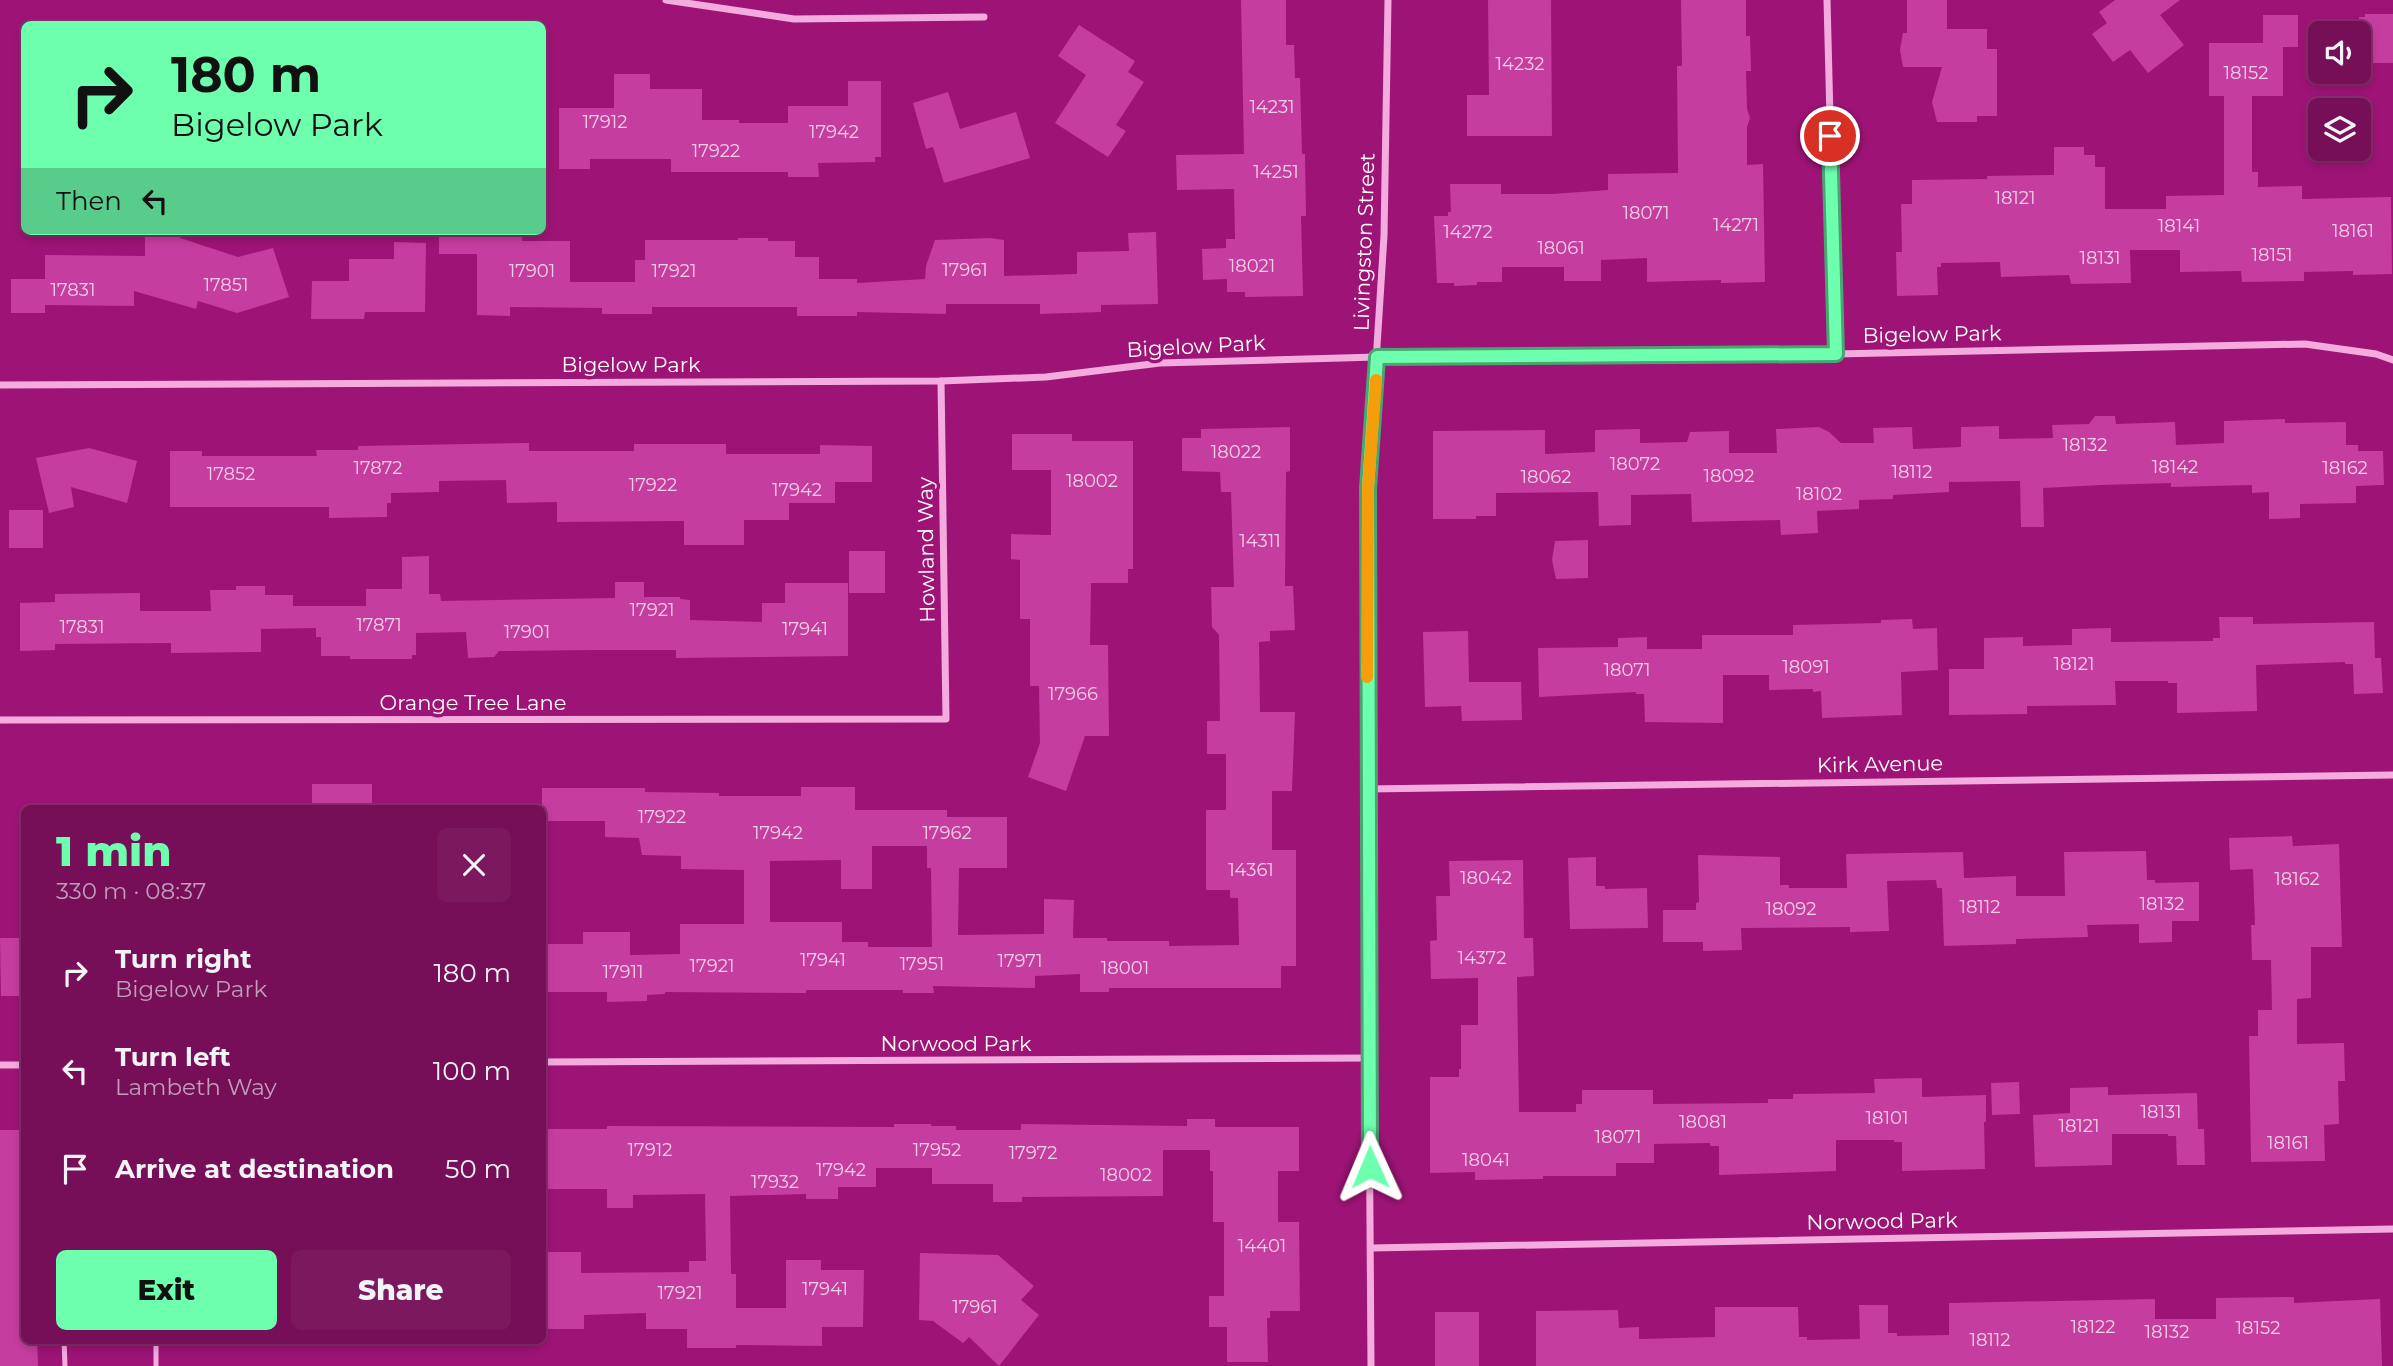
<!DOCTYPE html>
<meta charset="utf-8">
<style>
:root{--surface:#760f58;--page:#7b185e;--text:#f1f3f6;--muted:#c29cba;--line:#872f6e;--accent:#6effae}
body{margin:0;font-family:Montserrat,sans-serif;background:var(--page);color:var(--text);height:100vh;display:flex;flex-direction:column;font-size:26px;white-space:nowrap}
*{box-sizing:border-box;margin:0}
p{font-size:23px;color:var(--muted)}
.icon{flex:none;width:38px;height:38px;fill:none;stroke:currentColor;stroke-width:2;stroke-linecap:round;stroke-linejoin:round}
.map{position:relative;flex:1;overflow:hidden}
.sheet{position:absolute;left:21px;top:805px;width:525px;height:539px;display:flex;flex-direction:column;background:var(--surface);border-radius:10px;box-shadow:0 4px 10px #0003,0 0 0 2px var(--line)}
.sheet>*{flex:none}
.top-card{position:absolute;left:21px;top:21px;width:525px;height:214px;border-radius:10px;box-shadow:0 4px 10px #0003,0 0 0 2px var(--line);background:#6effae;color:#111;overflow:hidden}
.fabs{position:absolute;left:2308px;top:21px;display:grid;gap:14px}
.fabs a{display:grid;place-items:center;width:63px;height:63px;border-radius:10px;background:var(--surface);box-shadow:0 4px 10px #0003,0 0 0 2px var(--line);font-size:35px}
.pin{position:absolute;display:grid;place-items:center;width:60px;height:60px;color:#fff;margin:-30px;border:4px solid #fff;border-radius:50%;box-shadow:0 2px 7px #0007}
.me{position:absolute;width:77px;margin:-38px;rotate:359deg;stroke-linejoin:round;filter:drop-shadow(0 0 5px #0008)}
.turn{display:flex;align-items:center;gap:24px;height:147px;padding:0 35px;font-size:32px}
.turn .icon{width:91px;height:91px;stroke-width:2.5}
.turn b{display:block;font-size:49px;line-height:60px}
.then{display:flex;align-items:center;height:66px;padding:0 35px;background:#0003;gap:14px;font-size:26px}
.round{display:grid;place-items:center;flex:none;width:74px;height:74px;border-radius:10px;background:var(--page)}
.head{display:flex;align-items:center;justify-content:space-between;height:119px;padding:0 35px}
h1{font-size:42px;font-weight:800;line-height:52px;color:var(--accent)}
.primary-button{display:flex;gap:14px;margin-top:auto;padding:14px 35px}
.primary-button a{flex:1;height:80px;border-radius:10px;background:var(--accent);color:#111;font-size:28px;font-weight:800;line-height:80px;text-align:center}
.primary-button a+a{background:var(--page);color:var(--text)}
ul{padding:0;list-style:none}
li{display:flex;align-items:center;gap:21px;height:98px;padding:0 35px}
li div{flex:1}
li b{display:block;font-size:26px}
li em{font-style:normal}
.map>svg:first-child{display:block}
.building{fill:#c53d9e;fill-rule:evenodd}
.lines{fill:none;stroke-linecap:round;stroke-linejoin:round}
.service{stroke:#f4ace0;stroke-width:5}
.minor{stroke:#f4ace0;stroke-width:7}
.route-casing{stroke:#48a671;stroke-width:18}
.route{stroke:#6effae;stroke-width:12}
.slow{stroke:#f59e0b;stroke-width:12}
.labels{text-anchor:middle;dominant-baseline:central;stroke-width:7;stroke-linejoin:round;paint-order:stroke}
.number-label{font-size:18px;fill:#f0cee7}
.street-label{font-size:21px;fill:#fff;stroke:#9e1476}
</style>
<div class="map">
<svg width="2393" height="1366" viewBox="0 0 2393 1366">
<rect width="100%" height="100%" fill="#9e1476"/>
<g class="building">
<polygon points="1241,0 1286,0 1286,45 1294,45 1295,78 1300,78 1302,154 1305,154 1306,216 1301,216 1303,296 1245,297 1245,292 1227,292 1227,279 1203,280 1202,249 1226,248 1226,239 1235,239 1234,189 1177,190 1176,155 1244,154"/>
<polygon points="1488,0 1551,0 1552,136 1467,136 1467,95 1489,95"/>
<polygon points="1681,0 1746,0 1746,36 1750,36 1751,71 1746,71 1747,109 1750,118 1747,127 1747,165 1763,164 1765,282 1721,283 1721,280 1647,282 1647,258 1601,260 1601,281 1564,281 1564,267 1502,267 1502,282 1477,282 1477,285 1454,286 1454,283 1437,283 1434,216 1448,216 1448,212 1451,212 1450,184 1501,184 1501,194 1552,194 1608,190 1608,174 1678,173 1677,66 1682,66"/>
<polygon points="1907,0 1947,0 1947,29 1987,29 1987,49 1997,49 1997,116 1977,116 1977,122 1937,122 1932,102 1942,67 1903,67 1900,50 1903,33 1907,33"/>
<polygon points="2115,0 2180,0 2160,15 2184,45 2148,73 2130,50 2113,62 2092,34 2107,23 2099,12"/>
<polygon points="2365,14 2393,14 2393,63 2363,63 2363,60 2359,60 2359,17 2365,17"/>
<polygon points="2263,15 2298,15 2298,47 2283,47 2283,96 2252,96 2252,172 2258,172 2258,187 2302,186 2302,199 2391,197 2392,274 2353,275 2353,271 2304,272 2304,281 2242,282 2241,271 2180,272 2180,250 2130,250 2131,283 2071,284 2069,275 2001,277 2000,262 1941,263 1941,267 1937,267 1938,295 1897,296 1896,252 1902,252 1901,204 1912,204 1912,180 1987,179 1987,176 2054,175 2054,147 2084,147 2084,155 2095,155 2095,167 2105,167 2105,209 2166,209 2166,196 2224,195 2224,96 2209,96 2209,43 2263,43"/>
<polygon points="1079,25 1135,61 1128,72 1144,82 1116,125 1126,131 1108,157 1055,123 1086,75 1058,56"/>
<polygon points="614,74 650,74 650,89 702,89 702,120 739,120 739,123 788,123 788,106 848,106 848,81 881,81 881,157 875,157 875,162 818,163 819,177 788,177 788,172 671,172 671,159 590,159 590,169 559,169 559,108 614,108"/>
<polygon points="948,92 960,129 1016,112 1030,158 944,183 933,147 926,149 913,103"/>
<polygon points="145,231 180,231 180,238 238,257 273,248 289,297 237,313 198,301 196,309 134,291 134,306 45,305 45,313 11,313 11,279 45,279 45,255 145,256"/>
<polygon points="439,231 522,231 522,241 570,241 570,282 635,282 635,260 645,260 645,240 738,240 738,238 768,238 768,241 795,241 795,257 819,257 819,279 857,279 857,283 925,279 926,266 935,240 990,238 1004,240 1004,276 1077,274 1077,252 1129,251 1128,233 1156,232 1158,304 1101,305 1101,312 1040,314 1040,304 946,304 946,314 857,312 857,316 797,316 797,307 652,307 652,314 602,314 602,308 510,307 510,316 477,315 477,254 439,254"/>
<polygon points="394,242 426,243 425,312 365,312 364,319 311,319 312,281 349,281 349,259 394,259"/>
<polygon points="2095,416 2115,416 2116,424 2175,422 2176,445 2224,443 2224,421 2285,419 2285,423 2346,422 2346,445 2358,445 2358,451 2383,451 2384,485 2356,486 2356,503 2300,504 2300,518 2269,519 2269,492 2252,493 2252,485 2171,487 2171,483 2101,485 2043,488 2044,527 2021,527 2020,481 1949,482 1949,492 1893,495 1893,499 1859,500 1859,509 1817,511 1818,533 1781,535 1780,520 1692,522 1691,494 1631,495 1631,525 1599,526 1598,492 1496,493 1496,516 1476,516 1476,519 1433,519 1433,431 1545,430 1545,454 1595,452 1595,430 1640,429 1640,443 1687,442 1690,432 1729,431 1729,453 1777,453 1776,429 1819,427 1829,432 1841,443 1874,443 1873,428 1912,427 1913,449 1961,447 1961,427 1999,426 1999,439 2053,438 2052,425 2089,424"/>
<path d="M1290,427V471L1286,472L1285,586H1293L1295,630L1270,631V641L1259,642L1260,712H1295L1292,791H1272V850H1296V966H1281V988H1109V992H1080V974L1035,976V988L933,986L934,993H903V990H806V993L665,992V994L647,995V1001L607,1002V992H548V986H542V944H583V932H630V955L680,954V924H744V870L681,869V856L642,855L639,838L605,837V821H542V788H645V792L719,793V796H801V787H855V810H947V817H1007V868H959L958,935L1044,934V899L1074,900L1073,938H1107V941H1169V946L1239,945L1238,898H1230V890H1206V810H1226V754H1207V721H1220L1219,635L1212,627L1211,587H1234L1231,492H1221L1220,472L1182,471V438H1201V429ZM872,846H927V868H931L932,947H868V942H842V922H770V861L841,860V889H872Z"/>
<polygon points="1012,434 1072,434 1072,441 1133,441 1133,569 1128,569 1128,583 1091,583 1090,645 1108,645 1109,736 1085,736 1066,791 1028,777 1040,743 1039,686 1030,686 1030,619 1020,619 1020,560 1011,559 1011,534 1051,535 1051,470 1012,470"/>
<polygon points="529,443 529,451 634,451 634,444 726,444 726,454 820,454 820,445 872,446 872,482 835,482 835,503 789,503 789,520 744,520 744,545 684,545 684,521 557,522 557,502 507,503 506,480 439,481 439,492 391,493 391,503 387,503 387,517 329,518 329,507 170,507 170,451 202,451 202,456 317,456 316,450 358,450 358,446"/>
<polygon points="89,448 137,461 127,503 71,487 74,507 49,513 36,458"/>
<rect x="9" y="510" width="34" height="38"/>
<polygon points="1588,540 1588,578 1556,579 1552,560 1555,541"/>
<rect x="849" y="551" width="36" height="42"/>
<polygon points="429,556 429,594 440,594 441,601 615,598 615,582 644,582 644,597 680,597 680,599 690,600 690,620 762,622 762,603 785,603 785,583 848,583 848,656 676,658 676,650 592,650 499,651 494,657 468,658 466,632 416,633 416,655 412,655 412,659 350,659 350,656 321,656 321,637 316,637 316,628 261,629 261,652 171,653 171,643 55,644 55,650 20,651 20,603 55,602 55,594 140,593 140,611 211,611 210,590 236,590 236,586 265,586 265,595 293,595 293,606 366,606 366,589 402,589 402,557"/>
<polygon points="2219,617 2253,617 2253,624 2374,622 2375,658 2381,658 2383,693 2354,694 2353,664 2345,664 2345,662 2256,665 2257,711 2177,713 2177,683 2168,683 2168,681 2115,681 2116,705 2027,706 2027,714 1949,715 1949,669 1984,669 1984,638 2023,637 2023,646 2072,645 2072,629 2111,628 2111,642 2213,641 2213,638 2220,638"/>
<polygon points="1912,619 1913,629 1937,628 1938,670 1901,672 1902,715 1822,718 1821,691 1813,692 1813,689 1769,690 1769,675 1723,675 1723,723 1645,722 1644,694 1636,694 1636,692 1539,697 1538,648 1618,647 1618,638 1647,637 1647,649 1702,649 1702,635 1793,635 1793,625 1881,623 1881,620"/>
<polygon points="1468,631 1469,682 1521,682 1522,720 1462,721 1461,706 1425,707 1423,632"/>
<rect x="312" y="784" width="60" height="24"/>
<polygon points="2292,836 2293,846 2339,844 2342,947 2311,947 2311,998 2297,999 2297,1044 2344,1043 2345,1081 2338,1081 2339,1124 2324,1125 2325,1161 2251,1162 2249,1036 2258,1036 2258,1010 2272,1010 2271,960 2252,960 2251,925 2255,925 2253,869 2230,870 2229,838"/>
<polygon points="2146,851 2147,880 2155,880 2155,883 2199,882 2199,921 2172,921 2172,942 2139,943 2139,924 2087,925 2088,937 2016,939 2016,944 1944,946 1942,888 1937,888 1936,880 1887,881 1889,931 1850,932 1850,927 1741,928 1742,950 1703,951 1703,942 1663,942 1663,910 1696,910 1696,903 1699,902 1698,855 1780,857 1780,885 1789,885 1789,888 1847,888 1846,854 1963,852 1964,878 2016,876 2016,896 2065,896 2064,852"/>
<polygon points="1596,857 1596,886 1605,886 1605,889 1647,888 1648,928 1570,929 1568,858"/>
<polygon points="1523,860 1524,938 1533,938 1534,976 1517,977 1519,1112 1576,1112 1576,1104 1582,1104 1582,1090 1653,1090 1653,1104 1768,1103 1768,1099 1793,1099 1793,1094 1875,1093 1874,1079 1922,1078 1922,1097 1986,1095 1986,1122 1984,1122 1985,1169 1902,1171 1902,1142 1894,1142 1894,1140 1836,1140 1836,1171 1719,1175 1719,1146 1710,1146 1710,1143 1654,1144 1654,1163 1616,1163 1616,1176 1543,1176 1543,1179 1475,1180 1475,1172 1430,1173 1430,1077 1459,1077 1459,1069 1461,1069 1461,1025 1478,1025 1478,978 1431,979 1430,941 1437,940 1436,896 1450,896 1449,861"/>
<polygon points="0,938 24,938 24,996 1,996"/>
<polygon points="2019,1082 2020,1114 1992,1115 1991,1083"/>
<polygon points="2108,1087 2108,1095 2197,1093 2198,1129 2204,1129 2205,1165 2177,1165 2176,1136 2168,1136 2168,1134 2112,1134 2112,1165 2035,1167 2033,1115 2070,1113 2070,1088"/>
<polygon points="1187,1119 1215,1119 1215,1127 1299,1127 1299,1171 1278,1171 1278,1222 1299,1222 1300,1311 1270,1311 1270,1318 1267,1318 1268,1362 1227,1362 1227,1327 1209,1327 1209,1296 1224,1296 1224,1222 1213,1222 1213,1171 1210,1171 1210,1150 1163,1150 1163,1196 1022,1197 1022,1202 993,1202 993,1184 932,1184 932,1168 876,1168 876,1187 838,1187 838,1199 806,1199 806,1194 730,1196 731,1274 736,1274 736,1308 786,1308 786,1260 821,1260 821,1270 864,1270 863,1327 822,1327 822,1346 736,1345 736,1348 687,1348 687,1329 646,1329 646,1313 584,1315 584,1329 542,1329 542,1274 547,1274 547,1252 581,1252 581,1273 689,1272 689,1261 706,1261 705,1194 633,1195 633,1208 607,1208 607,1189 542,1189 542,1129 607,1129 607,1126 894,1127 894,1124 931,1124 931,1126 956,1126 956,1130 1021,1130 1021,1124 1187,1126"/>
<polygon points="0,1130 23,1130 24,1340 37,1340 38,1366 0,1366"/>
<polygon points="920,1253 998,1255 1034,1286 1021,1300 1039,1315 999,1366 969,1337 963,1343 933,1321 919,1320"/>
<polygon points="2294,1297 2294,1303 2380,1299 2382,1366 1536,1366 1536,1311 1618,1310 1619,1328 1639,1327 1639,1339 1715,1337 1715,1307 1798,1307 1799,1337 1807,1337 1807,1340 1860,1339 1859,1305 1888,1305 1888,1333 1897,1333 1897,1336 1949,1335 1949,1303 2155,1299 2155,1319 2216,1319 2216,1298"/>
<rect x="1435" y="1312" width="44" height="54"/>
</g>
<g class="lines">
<g class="service">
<polyline points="64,1340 65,1366"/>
<polyline points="156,1340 156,1366"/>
</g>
<g class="minor">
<polyline points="666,0 794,19 984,17"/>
<polyline points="1827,0 1836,354"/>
<polyline points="0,385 941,381 1046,377 1160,363 1377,357 1836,354 2305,344 2376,354 2393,360"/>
<polyline points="0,720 946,719 941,381"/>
<polyline points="1367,789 2393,775"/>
<polyline points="542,1062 1369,1058"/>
<polyline points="0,1065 24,1065"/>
<polyline points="1371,1248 2393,1229"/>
<polyline points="1371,1366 1367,789 1368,488 1384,236 1388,0"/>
</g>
</g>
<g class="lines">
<g class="route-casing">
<polyline id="route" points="1370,1167 1368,488 1377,357 1836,354 1830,136"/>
</g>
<use href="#route" class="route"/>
<polyline class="slow" points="1367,677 1368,488 1376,380"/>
</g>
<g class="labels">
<g class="number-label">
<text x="1520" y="64">14232</text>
<text x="2246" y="73">18152</text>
<text x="1272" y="107">14231</text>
<text x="605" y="122">17912</text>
<text x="834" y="132">17942</text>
<text x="716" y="151">17922</text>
<text x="1276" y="172">14251</text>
<text x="2015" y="198">18121</text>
<text x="1646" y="213">18071</text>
<text x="1736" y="225">14271</text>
<text x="2179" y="226">18141</text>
<text x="2353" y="231">18161</text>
<text x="1468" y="232">14272</text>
<text x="1561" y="248">18061</text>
<text x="2272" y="255">18151</text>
<text x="2100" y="258">18131</text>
<text x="1252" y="266">18021</text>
<text x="965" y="270">17961</text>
<text x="532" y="271">17901</text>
<text x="674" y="271">17921</text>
<text x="226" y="285">17851</text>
<text x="73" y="290">17831</text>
<text x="2085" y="445">18132</text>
<text x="1236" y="452">18022</text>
<text x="1635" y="464">18072</text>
<text x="2175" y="467">18142</text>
<text x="378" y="468">17872</text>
<text x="2345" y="468">18162</text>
<text x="1912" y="472">18112</text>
<text x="231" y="474">17852</text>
<text x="1729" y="476">18092</text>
<text x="1546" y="477">18062</text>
<text x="1092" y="481">18002</text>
<text x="653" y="485">17922</text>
<text x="797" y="490">17942</text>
<text x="1819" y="494">18102</text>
<text x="1260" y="541">14311</text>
<text x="652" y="610">17921</text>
<text x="379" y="625">17871</text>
<text x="82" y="627">17831</text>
<text x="805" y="629">17941</text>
<text x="527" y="632">17901</text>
<text x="2074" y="664">18121</text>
<text x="1806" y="667">18091</text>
<text x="1627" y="670">18071</text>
<text x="1073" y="694">17966</text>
<text x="662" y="817">17922</text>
<text x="778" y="833">17942</text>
<text x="947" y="833">17962</text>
<text x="1251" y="870">14361</text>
<text x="1486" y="878">18042</text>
<text x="2297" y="879">18162</text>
<text x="2162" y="904">18132</text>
<text x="1980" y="907">18112</text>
<text x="1791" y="909">18092</text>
<text x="1482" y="958">14372</text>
<text x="823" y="960">17941</text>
<text x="1020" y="961">17971</text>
<text x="922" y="964">17951</text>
<text x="712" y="966">17921</text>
<text x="1125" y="968">18001</text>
<text x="623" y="972">17911</text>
<text x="2161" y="1112">18131</text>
<text x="1887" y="1118">18101</text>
<text x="1703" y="1122">18081</text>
<text x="2079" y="1126">18121</text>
<text x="1618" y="1137">18071</text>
<text x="2288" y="1143">18161</text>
<text x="650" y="1150">17912</text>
<text x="937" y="1150">17952</text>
<text x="1033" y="1153">17972</text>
<text x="1486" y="1160">18041</text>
<text x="841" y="1170">17942</text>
<text x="1126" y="1175">18002</text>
<text x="775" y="1182">17932</text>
<text x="1262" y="1246">14401</text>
<text x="825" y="1289">17941</text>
<text x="680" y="1293">17921</text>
<text x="975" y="1307">17961</text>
<text x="2093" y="1327">18122</text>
<text x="2258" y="1328">18152</text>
<text x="2167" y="1332">18132</text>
<text x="1990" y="1340">18112</text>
</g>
<g class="street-label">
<text transform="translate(1364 242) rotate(-88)">Livingston Street</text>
<text transform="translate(1932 334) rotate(-1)">Bigelow Park</text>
<text transform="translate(1196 346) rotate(-3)">Bigelow Park</text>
<text x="631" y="364">Bigelow Park</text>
<text transform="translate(926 550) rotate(-91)">Howland Way</text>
<text x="473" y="702">Orange Tree Lane</text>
<text transform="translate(1880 764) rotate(-1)">Kirk Avenue</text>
<text x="956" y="1043">Norwood Park</text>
<text transform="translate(1882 1221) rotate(-1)">Norwood Park</text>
</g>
</g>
</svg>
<div class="fabs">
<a><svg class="icon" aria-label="sound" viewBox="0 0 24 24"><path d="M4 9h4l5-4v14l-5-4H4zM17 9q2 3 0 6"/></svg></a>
<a><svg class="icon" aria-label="layers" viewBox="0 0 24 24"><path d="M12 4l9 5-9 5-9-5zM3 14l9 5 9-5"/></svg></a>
</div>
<div class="pin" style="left:1830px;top:136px;background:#d93025"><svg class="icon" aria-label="arrive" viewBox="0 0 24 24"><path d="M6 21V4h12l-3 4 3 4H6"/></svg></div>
<svg class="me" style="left:1370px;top:1167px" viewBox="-20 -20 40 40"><path d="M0-17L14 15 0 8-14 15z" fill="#6effae" stroke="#fff" stroke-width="4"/></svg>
<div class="top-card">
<div class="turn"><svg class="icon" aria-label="right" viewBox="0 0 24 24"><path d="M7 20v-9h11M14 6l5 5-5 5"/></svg><div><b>180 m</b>Bigelow Park</div></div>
<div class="then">Then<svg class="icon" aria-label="left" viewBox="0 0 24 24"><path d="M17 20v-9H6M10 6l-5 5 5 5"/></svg></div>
</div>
<section class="sheet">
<div class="head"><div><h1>1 min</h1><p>330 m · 08:37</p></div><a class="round"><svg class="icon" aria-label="close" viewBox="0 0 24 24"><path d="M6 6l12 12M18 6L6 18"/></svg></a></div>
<ul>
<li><svg class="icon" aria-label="right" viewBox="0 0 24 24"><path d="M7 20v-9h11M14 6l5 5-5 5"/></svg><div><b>Turn right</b><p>Bigelow Park</p></div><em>180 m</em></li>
<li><svg class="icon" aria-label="left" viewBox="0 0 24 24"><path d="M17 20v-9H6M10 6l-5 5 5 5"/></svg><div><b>Turn left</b><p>Lambeth Way</p></div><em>100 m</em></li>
<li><svg class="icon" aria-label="arrive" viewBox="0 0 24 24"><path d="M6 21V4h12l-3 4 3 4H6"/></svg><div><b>Arrive at destination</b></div><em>50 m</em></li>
</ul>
<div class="primary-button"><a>Exit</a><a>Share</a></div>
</section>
</div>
